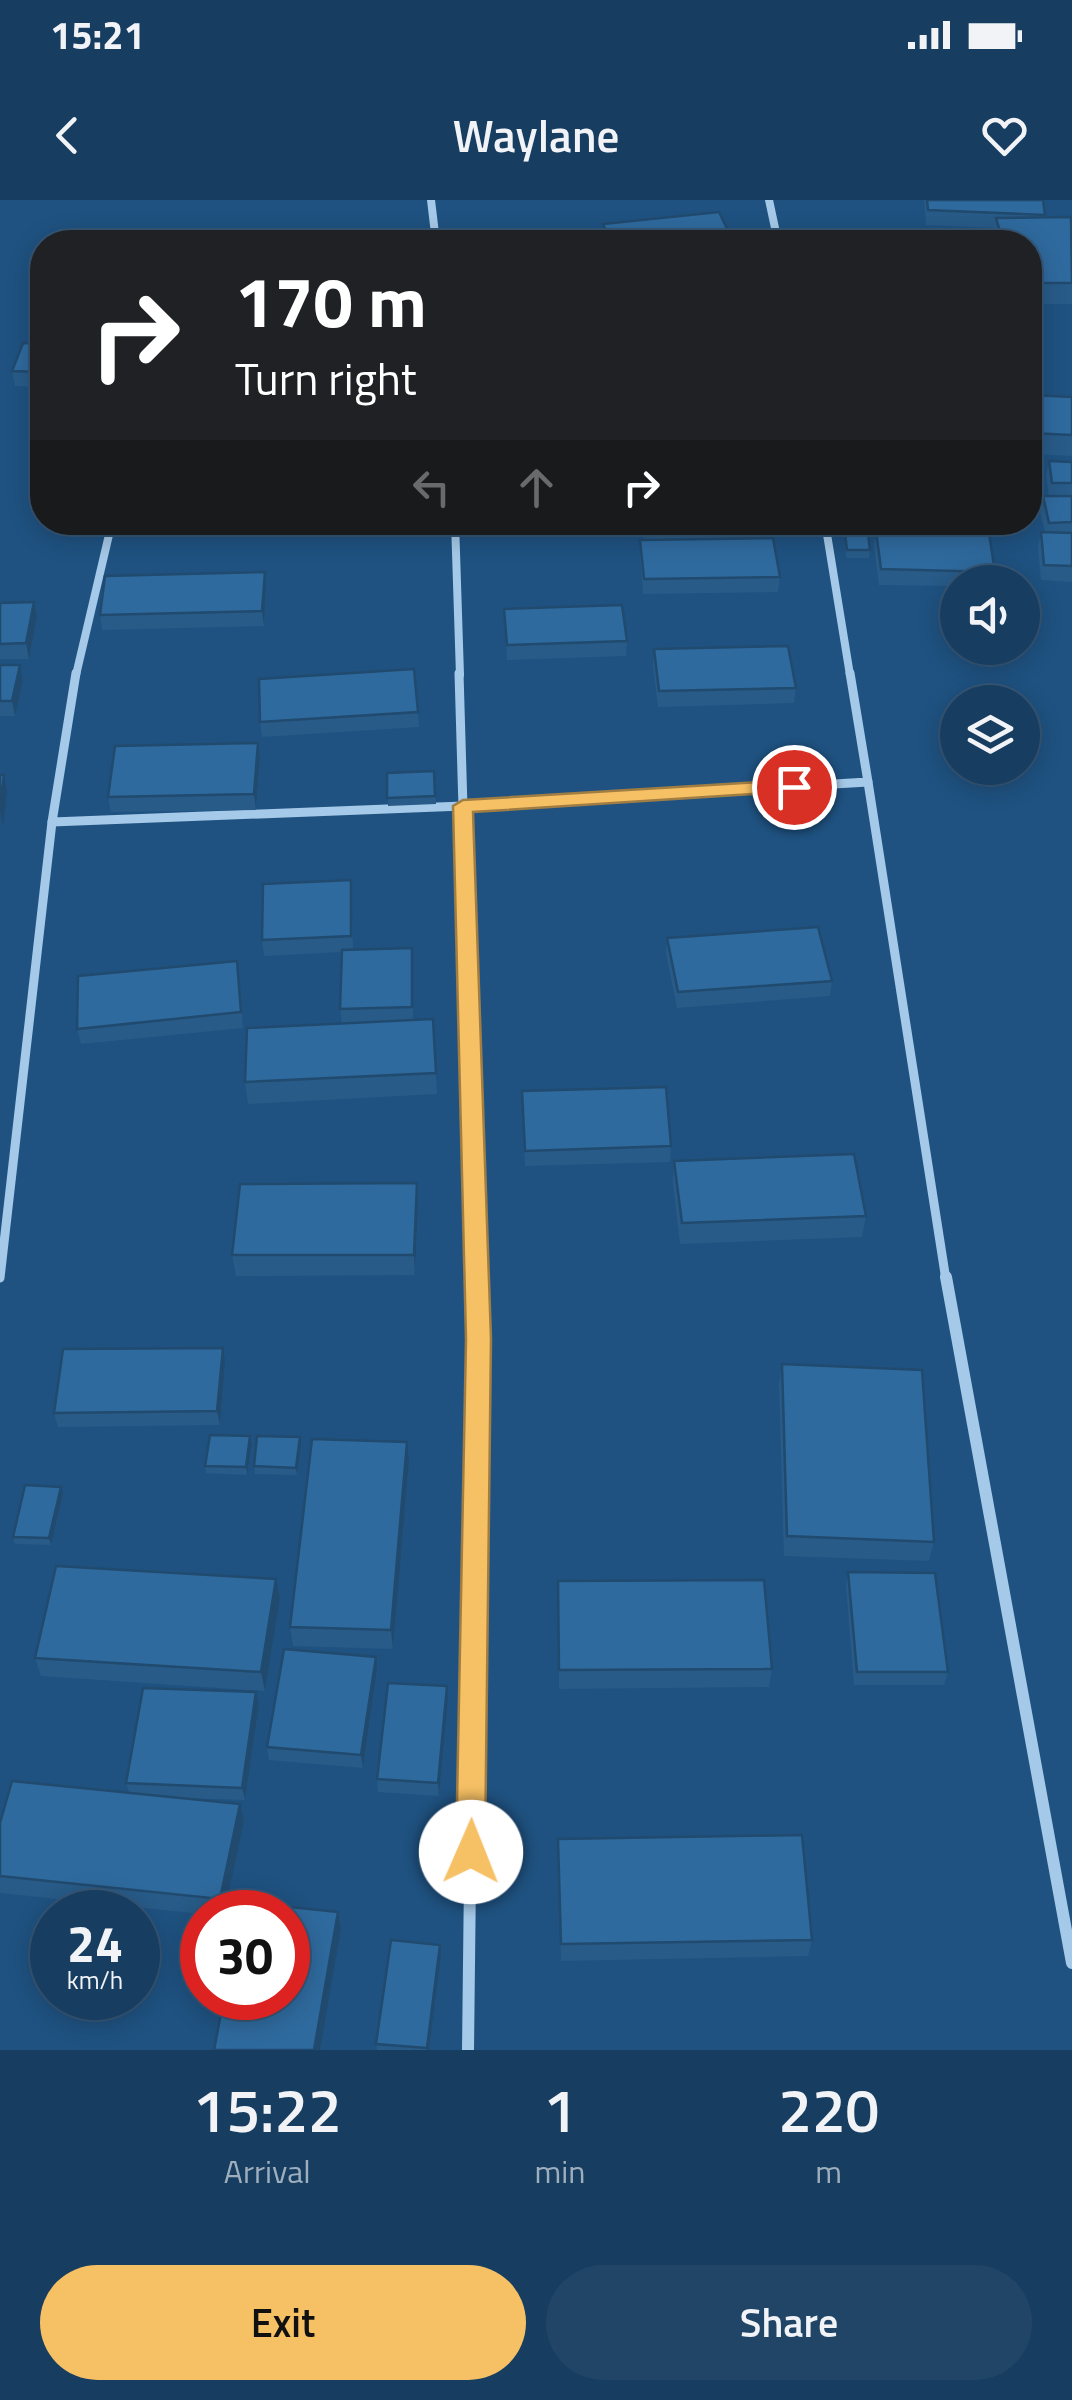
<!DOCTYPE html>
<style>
:root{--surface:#173e61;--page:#204567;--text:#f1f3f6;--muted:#9eaebd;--line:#365776;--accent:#f6c065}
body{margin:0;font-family:"Titillium Web",sans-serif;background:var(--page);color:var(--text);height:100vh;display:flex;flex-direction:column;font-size:38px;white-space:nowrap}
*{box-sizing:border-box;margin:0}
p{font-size:32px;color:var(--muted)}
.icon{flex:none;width:55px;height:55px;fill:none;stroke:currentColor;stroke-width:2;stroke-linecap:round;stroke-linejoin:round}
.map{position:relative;height:1850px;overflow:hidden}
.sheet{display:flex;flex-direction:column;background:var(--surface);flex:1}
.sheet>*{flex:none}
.banner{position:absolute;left:30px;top:30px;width:1012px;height:305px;border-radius:40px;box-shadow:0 5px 25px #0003,0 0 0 2px var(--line);background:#202124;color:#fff;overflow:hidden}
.buttons{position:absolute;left:940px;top:365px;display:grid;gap:20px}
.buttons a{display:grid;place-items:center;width:100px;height:100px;border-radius:50%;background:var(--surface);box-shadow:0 5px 25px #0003,0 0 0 2px var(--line);font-size:50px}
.speed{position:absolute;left:30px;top:1690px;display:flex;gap:20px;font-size:50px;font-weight:700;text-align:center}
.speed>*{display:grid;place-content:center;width:130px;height:130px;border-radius:50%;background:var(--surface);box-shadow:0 5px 25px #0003,0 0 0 2px var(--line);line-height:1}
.speed small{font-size:25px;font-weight:400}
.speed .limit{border:15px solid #d22;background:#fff;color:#111}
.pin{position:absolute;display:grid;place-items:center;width:85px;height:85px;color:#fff;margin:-42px;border:5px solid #fff;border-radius:50%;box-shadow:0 2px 10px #0007}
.me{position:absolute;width:110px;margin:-55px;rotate:1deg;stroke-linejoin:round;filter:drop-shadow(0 0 8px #0008)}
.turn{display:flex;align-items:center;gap:35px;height:210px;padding:0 40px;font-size:45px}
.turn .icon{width:130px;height:130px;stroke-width:2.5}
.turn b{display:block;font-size:70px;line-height:85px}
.lanes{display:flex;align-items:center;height:95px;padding:0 40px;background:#0003;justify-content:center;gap:50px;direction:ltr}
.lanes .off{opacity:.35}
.eta{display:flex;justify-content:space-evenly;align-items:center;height:170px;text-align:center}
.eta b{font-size:60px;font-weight:600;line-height:70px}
.button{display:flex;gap:20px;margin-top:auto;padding:20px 40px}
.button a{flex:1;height:115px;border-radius:60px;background:var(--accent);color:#111;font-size:40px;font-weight:600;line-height:115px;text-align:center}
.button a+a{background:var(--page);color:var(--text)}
.status{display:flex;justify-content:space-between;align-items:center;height:70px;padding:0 50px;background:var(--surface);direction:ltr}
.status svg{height:28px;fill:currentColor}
header{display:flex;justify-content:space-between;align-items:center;height:130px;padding:0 40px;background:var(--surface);font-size:45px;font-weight:600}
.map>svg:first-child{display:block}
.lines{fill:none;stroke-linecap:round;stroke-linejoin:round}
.minor-far2{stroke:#a5c9e8;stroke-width:8}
.minor-far1{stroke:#a5c9e8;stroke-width:9}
.minor{stroke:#a5c9e8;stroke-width:12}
.wall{fill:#285b88}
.shaded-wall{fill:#214a6f}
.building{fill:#2f6a9e;stroke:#214a6f;stroke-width:2.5}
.route{fill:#f6c065;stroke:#a07d42;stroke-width:2.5}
</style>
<div class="status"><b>15:21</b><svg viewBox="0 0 49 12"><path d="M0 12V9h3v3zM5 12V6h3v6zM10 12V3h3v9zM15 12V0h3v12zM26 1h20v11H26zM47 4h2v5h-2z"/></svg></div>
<header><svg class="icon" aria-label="back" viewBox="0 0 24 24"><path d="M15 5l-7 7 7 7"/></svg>Waylane<svg class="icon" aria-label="heart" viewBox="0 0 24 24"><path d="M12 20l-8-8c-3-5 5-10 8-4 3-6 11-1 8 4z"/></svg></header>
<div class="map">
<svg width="1072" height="1850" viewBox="0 0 1072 1850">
<rect width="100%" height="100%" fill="#1f5281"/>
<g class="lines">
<g class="minor-far2">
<polyline points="431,0 436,42"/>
<polyline points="769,0 778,42"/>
<polyline points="455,322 460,475"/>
<polyline points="825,322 850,475"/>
<polyline points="76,475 112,322"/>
</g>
<g class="minor-far1">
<polyline points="76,473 52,622 463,606 868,582 850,473"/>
<polyline points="459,473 477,1080"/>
<polyline points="868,582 946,1080"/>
<polyline points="0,1078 52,622"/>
</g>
<g class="minor">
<polyline points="946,1077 1072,1763"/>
<polyline points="468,1850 477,1077"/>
</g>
</g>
<g class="wall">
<polygon points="924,0 1043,0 1045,17 1072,19 1072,104 1030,104 1030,42 994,42 993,38 995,28 926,25"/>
<polygon points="603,24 732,42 605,42 603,38"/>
<polygon points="42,144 42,187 15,186 12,171"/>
<polygon points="1030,195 1072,197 1072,256 1030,254"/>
<polygon points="1049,261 1072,262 1072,382 1041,380 1038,347 1041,332 1045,332 1040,312 1043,296 1049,296 1046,276"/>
<polygon points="641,322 760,322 761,338 780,377 778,392 643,394 640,355 640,340 644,340"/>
<polygon points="876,331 995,372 993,382 958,382 958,386 879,385 874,346"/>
<polygon points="845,334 870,350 869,358 846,358"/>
<polygon points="266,387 264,426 102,430 100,415"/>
<polygon points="0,403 37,417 29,459 0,459"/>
<polygon points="504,409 627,441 626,456 507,460"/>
<polygon points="654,449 796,488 794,503 658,507 653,465"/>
<polygon points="0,465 20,465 23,481 15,516 0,516"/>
<polygon points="418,512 419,527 262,537 260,522"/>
<polygon points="258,543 260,558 256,610 111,612 108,597"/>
<polygon points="434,571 436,604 388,606 387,573"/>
<polygon points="351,680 353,750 413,763 413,820 433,819 437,894 248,904 245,882 342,824 340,809 342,752 264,756 262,740"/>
<polygon points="667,738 832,781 830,796 677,808 666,753"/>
<polygon points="237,761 243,828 81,844 77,829"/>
<polygon points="522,906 671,946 670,962 525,966"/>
<polygon points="674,961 866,1016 862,1037 680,1044 673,982"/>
<polygon points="418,1004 415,1075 236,1076 232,1055"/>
<polygon points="225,1162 220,1225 58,1227 54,1213"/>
<polygon points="782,1164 934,1342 929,1361 784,1356 779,1185"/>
<polygon points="250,1236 252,1244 247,1275 206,1273 205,1266"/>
<polygon points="301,1245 297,1275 255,1274 254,1266"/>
<polygon points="409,1262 393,1449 293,1446 290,1427"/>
<polygon points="63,1294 51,1345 15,1344 13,1337"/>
<polygon points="848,1372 948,1472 944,1485 854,1485 846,1386"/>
<polygon points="558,1381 772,1469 769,1487 559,1489"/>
<polygon points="280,1399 265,1491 41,1476 35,1458"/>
<polygon points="377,1470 363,1568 269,1560 267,1547"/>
<polygon points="447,1486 448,1499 439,1596 378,1592 377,1579"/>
<polygon points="256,1492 259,1505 245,1600 182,1598 244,1621 225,1712 202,1714 0,1693 0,1623 129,1592 126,1583"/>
<polygon points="558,1657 812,1740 808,1756 561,1761"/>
<polygon points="441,1756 429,1850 377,1850 376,1844"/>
</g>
<g class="shaded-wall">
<polygon points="732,39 732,42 698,42"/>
<polygon points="265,372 266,387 264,426 262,411"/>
<polygon points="34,402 37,417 29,459 26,443"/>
<polygon points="20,465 23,481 15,516 12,501"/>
<polygon points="258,543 260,558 256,610 254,594"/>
<polygon points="4,575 7,591 3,627 0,610"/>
<polygon points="417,983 418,1004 415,1075 414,1055"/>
<polygon points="223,1148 225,1162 220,1225 217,1211"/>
<polygon points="250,1236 252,1244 247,1275 246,1267"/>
<polygon points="300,1237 301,1245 297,1275 296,1268"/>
<polygon points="407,1242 409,1262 393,1449 391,1430"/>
<polygon points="61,1287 63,1294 51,1345 49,1338"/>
<polygon points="276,1379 280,1399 265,1491 261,1472"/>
<polygon points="376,1457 377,1470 363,1568 361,1555"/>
<polygon points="447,1486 448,1499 439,1596 438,1583"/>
<polygon points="256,1492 259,1505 245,1600 242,1588"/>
<polygon points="240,1604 244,1621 225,1712 224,1712 220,1699"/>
<polygon points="338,1712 341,1729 320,1850 314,1850"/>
<polygon points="440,1745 441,1756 429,1850 427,1850"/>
</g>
<g class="building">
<polygon points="927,0 1043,0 1045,15 928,10"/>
<polygon points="719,12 732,39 698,42 611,42 603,24"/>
<polygon points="1071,17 1072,83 1030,83 1030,42 1003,42 996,18"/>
<polygon points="597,39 598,42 525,42"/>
<polygon points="23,143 42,144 42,172 12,171"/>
<polygon points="1030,195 1072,197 1072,235 1030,233"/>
<polygon points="1049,261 1072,262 1072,283 1052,283"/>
<polygon points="1030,269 1035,291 1030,291"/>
<polygon points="1043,296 1072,296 1072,322 1049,323"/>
<polygon points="644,322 760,322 761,332 646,336"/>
<polygon points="876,331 989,333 995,372 881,369"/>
<polygon points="1041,332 1072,333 1072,366 1044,365"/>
<polygon points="845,334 868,334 870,350 847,350"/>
<polygon points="773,338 780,377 644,379 640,340"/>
<polygon points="265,372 262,411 100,415 105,376"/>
<polygon points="34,402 26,443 0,444 0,403"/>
<polygon points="622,405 627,441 507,445 504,409"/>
<polygon points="788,446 796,488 659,491 654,449"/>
<polygon points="0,465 20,465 12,501 0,501"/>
<polygon points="414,469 418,512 260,522 259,479"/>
<polygon points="258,543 254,594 108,597 115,546"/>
<polygon points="434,571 435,596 387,598 387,573"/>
<polygon points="0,575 4,575 0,610"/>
<polygon points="351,680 351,736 262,740 263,684"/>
<polygon points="818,727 832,781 678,792 667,738"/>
<polygon points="412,748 412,807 340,809 342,750"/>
<polygon points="237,761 241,812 77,829 78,776"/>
<polygon points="433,819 436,873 245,882 247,828"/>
<polygon points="666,887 671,946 525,951 522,891"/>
<polygon points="854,954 866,1016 682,1023 674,961"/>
<polygon points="417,983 414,1055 232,1055 240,984"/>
<polygon points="223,1148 217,1211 54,1213 63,1149"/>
<polygon points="782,1164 922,1170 934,1342 787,1336"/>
<polygon points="210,1235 250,1236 246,1267 205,1266"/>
<polygon points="257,1236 300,1237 296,1268 254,1266"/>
<polygon points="312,1239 407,1242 391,1430 290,1427"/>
<polygon points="25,1285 61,1287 49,1338 13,1337"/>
<polygon points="56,1366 276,1379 261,1472 35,1458"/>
<polygon points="848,1372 935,1373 948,1472 857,1472"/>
<polygon points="764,1380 772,1469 559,1470 558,1381"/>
<polygon points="284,1449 376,1457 361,1555 267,1547"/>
<polygon points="388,1483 447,1486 438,1583 377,1579"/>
<polygon points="143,1488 256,1492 242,1588 126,1583"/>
<polygon points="12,1581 240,1604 220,1699 0,1676 0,1623"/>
<polygon points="802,1635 812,1740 561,1744 558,1639"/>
<polygon points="243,1702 338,1712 314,1850 214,1850 224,1798 288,1798 288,1712 241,1712"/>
<polygon points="391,1740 440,1745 427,1848 376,1844"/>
</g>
<polygon class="route" points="794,580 801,582 801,591 473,612 491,1139 485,1652 481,1662 471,1666 460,1662 456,1652 466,1139 453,606 463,600"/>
</svg>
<div class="buttons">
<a><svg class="icon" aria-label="sound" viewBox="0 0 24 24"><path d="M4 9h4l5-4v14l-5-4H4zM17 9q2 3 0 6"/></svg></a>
<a><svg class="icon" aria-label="layers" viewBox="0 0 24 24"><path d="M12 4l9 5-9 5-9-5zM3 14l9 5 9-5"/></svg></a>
</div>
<div class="speed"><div>24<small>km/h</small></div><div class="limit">30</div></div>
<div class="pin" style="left:794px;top:587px;background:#d93025"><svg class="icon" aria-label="arrive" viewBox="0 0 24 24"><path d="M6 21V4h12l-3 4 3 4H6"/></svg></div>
<svg class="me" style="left:471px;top:1652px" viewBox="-20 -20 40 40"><circle r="19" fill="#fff"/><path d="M0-13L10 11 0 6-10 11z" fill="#f6c065"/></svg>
<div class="banner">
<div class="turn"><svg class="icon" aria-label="right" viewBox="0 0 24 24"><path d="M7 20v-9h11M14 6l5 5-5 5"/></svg><div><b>170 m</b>Turn right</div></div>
<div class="lanes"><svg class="icon off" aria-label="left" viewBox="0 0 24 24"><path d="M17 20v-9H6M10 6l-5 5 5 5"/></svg><svg class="icon off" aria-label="ahead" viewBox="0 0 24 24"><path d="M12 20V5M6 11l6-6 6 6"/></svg><svg class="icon" aria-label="right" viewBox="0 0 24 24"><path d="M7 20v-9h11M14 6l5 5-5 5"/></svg></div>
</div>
</div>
<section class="sheet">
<div class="eta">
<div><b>15:22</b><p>Arrival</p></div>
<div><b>1</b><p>min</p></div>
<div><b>220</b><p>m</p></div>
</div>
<div class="button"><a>Exit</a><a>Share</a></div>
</section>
